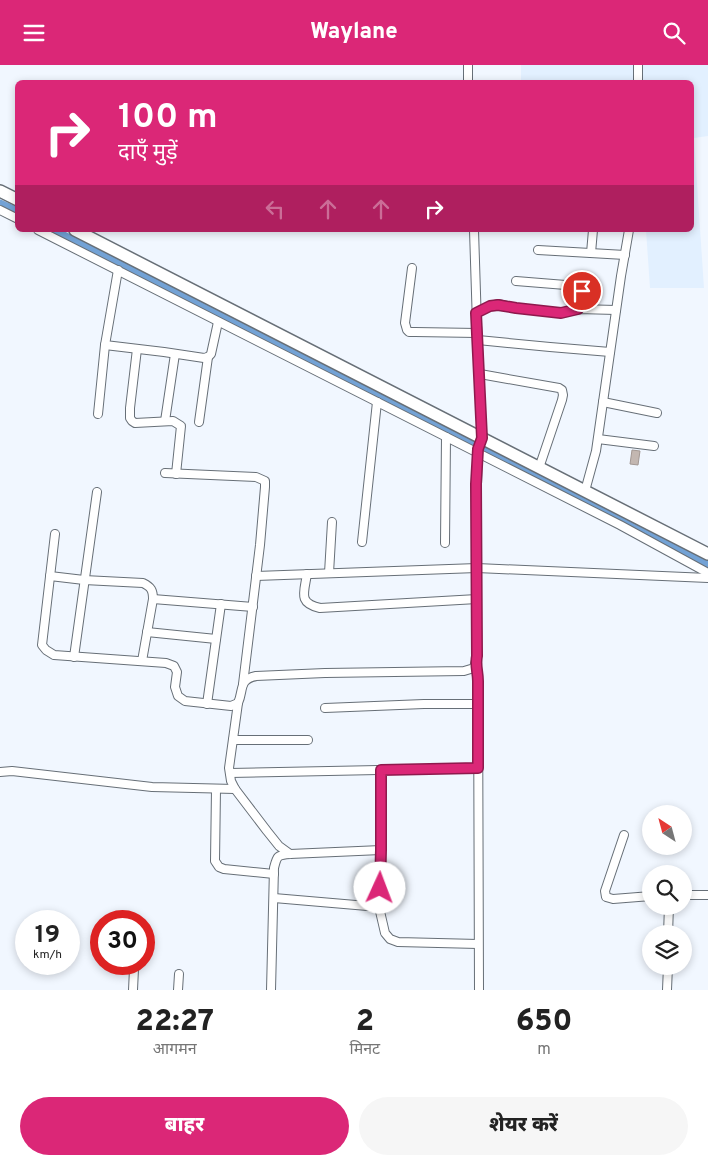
<!DOCTYPE html>
<html lang="hi">
<meta charset="utf-8">
<style>
:root{--surface:#fff;--page:#f6f6f6;--text:#222;--muted:#767676;--accent:#db2777}
body{margin:0;font-family:Overpass,"Noto Sans Devanagari",sans-serif;background:var(--page);color:var(--text);height:100vh;display:flex;flex-direction:column;font-size:19px;white-space:nowrap}
*{box-sizing:border-box;margin:0}
p{font-size:16px;color:var(--muted)}
.icon{flex:none;width:28px;height:28px;fill:none;stroke:currentColor;stroke-width:2;stroke-linecap:round;stroke-linejoin:round}
.map{position:relative;height:925px;overflow:hidden}
.drawer{display:flex;flex-direction:column;background:var(--surface);flex:1}
.drawer>*{flex:none}
.top-card{position:absolute;left:15px;top:15px;width:679px;height:152px;border-radius:8px;box-shadow:0 2px 8px #0003;background:#db2777;color:#fff;overflow:hidden}
.needle{width:32px;rotate:324deg}
.buttons{position:absolute;left:642px;top:740px;display:grid;gap:10px}
.buttons a{display:grid;place-items:center;width:50px;height:50px;border-radius:50%;background:var(--surface);box-shadow:0 2px 8px #0003;font-size:25px}
.speed{position:absolute;left:15px;top:845px;display:flex;gap:10px;font-size:25px;font-weight:700;text-align:center}
.speed>*{display:grid;place-content:center;width:65px;height:65px;border-radius:50%;background:var(--surface);box-shadow:0 2px 8px #0003;line-height:1}
.speed small{font-size:12px;font-weight:400}
.speed .limit{border:8px solid #d22;background:#fff;color:#111}
.pin{position:absolute;display:grid;place-items:center;width:42px;height:42px;color:#fff;margin:-21px;border:2px solid #fff;border-radius:50%;box-shadow:0 1px 5px #0007}
.me{position:absolute;width:55px;margin:-28px;rotate:2deg;stroke-linejoin:round;filter:drop-shadow(0 0 4px #0008)}
.turn{display:flex;align-items:center;gap:18px;height:105px;padding:0 20px;font-size:22px}
.turn .icon{width:65px;height:65px;stroke-width:2.5}
.turn b{display:block;font-size:35px;line-height:42px}
.lanes{display:flex;align-items:center;height:48px;padding:0 20px;background:#0003;justify-content:center;gap:25px;direction:ltr}
.lanes .off{opacity:.35}
.eta{display:flex;justify-content:space-evenly;align-items:center;height:85px;text-align:center}
.eta b{font-size:30px;font-weight:800;line-height:35px}
.action{display:flex;gap:10px;margin-top:auto;padding:10px 20px}
.action a{flex:1;height:58px;border-radius:30px;background:var(--accent);color:#fff;font-size:20px;font-weight:800;line-height:58px;text-align:center}
.action a+a{background:var(--page);color:var(--text)}
header{display:flex;justify-content:space-between;align-items:center;height:65px;padding:0 20px;background:var(--accent);color:#fff;font-size:22px;font-weight:800}
.map>svg:first-child{display:block}
.built{fill:#e2f0ff}
.lines{fill:none;stroke-linecap:round;stroke-linejoin:round}
.canal{stroke:#73a2d5;stroke-width:9}
.building{fill:#c3b7b1;stroke:#a39893}
.street-casing{stroke:#676f77;stroke-width:10}
.secondary-casing{stroke:#676f77;stroke-width:14}
.street{stroke:#fff;stroke-width:8}
.secondary{stroke:#fff;stroke-width:11}
.route-casing{stroke:#8e194d;stroke-width:12}
.route{stroke:#db2777;stroke-width:9}
</style>
<header><svg class="icon" aria-label="menu" viewBox="0 0 24 24"><path d="M4 6h16M4 12h16M4 18h16"/></svg>Waylane<svg class="icon" aria-label="search" viewBox="0 0 24 24"><circle cx="10" cy="10" r="6"/><path d="M15 15l6 6"/></svg></header>
<div class="map">
<svg width="708" height="925" viewBox="0 0 708 925">
<rect width="100%" height="100%" fill="#f1f7ff"/>
<polygon class="built" points="521,0 708,0 708,71 694,73 704,223 650,223 646,165 691,165 691,18 521,17"/>
<g class="lines">
<g class="canal">
<polyline points="0,139 18,147"/>
<polyline points="52,165 708,498"/>
</g>
</g>
<polygon class="building" points="632,385 640,386 638,400 630,399"/>
<g class="lines">
<g class="street-casing">
<g id="street">
<polyline points="468,0 468,18"/>
<polyline points="638,0 638,18"/>
<polyline points="0,145 18,154"/>
<polyline points="38,165 620,460 708,508"/>
<polyline points="538,185 625,190"/>
<polyline points="591,188 593,165"/>
<polyline points="412,203 405,258 407,265 409,267 415,267 477,268"/>
<polyline points="516,216 578,221 582,226 578,244"/>
<polyline points="476,248 490,241 498,239 516,243 561,248 578,244 616,245"/>
<polyline points="478,275 550,282 610,287"/>
<polyline points="105,280 164,287 204,293 208,292 211,289 218,257"/>
<polyline points="137,284 130,343 130,353 132,356 135,358 173,356 181,361 176,409"/>
<polyline points="480,309 559,323 562,325 563,330 562,335 539,403"/>
<polyline points="603,337 657,348"/>
<polyline points="98,349 105,280 118,205"/>
<polyline points="165,356 175,289"/>
<polyline points="199,357 208,292"/>
<polyline points="598,374 654,381"/>
<polyline points="165,408 256,412 265,416 265,422 260,480 243,619"/>
<polyline points="585,426 596,386 621,211 629,165"/>
<path d="M55,469L42,580L46,585L54,590L166,598L174,601L177,607L175,622L178,631L185,636L231,641L238,638C244,625 238,615 256,611L325,608L464,606L474,603L477,591V419L478,384L482,373L477,260L474,165"/>
<polyline points="362,477 377,337"/>
<polyline points="445,478 446,372"/>
<polyline points="329,508 332,457"/>
<path d="M307,509C304,528 298,538 320,543L477,534"/>
<path d="M50,511L84,515L143,518C151,522 153,525 153,534L142,596"/>
<polyline points="256,511 477,503 708,513"/>
<polyline points="153,534 253,542"/>
<polyline points="147,567 216,574"/>
<polyline points="74,592 97,427"/>
<polyline points="475,600 478,608 478,616 479,925"/>
<polyline points="238,638 229,703 231,716 235,724 267,766 279,781 290,789"/>
<polyline points="207,639 221,539"/>
<polyline points="325,643 424,639 478,639"/>
<polyline points="233,675 308,675"/>
<polyline points="381,705 381,785 379,842 385,868 390,874 398,877 478,879"/>
<polyline points="0,707 12,706 152,722 235,724"/>
<polyline points="230,708 478,703"/>
<polyline points="216,724 215,796 219,802 224,804 274,809"/>
<polyline points="624,770 605,826 606,832 613,834 651,831"/>
<polyline points="684,830 708,830"/>
<polyline points="274,833 379,842"/>
<polyline points="668,869 669,841"/>
<polyline points="133,925 134,904"/>
<polyline points="178,925 179,909"/>
<path d="M271,925L274,803C277,791 277,790 290,789L381,785"/>
<polyline points="667,925 668,901"/>
</g>
</g>
<g class="secondary-casing">
<g id="secondary">
<polyline points="0,126 18,135"/>
<polyline points="75,165 708,489"/>
</g>
</g>
<use href="#street" class="street"/>
<use href="#secondary" class="secondary"/>
</g>
<g class="lines">
<g class="route-casing">
<path id="route" d="M380,823L381,785V705L478,703V616C478,607 475,600 477,591L476,419L478,384L482,373L476,248L490,241L498,240L516,243L561,248L578,244L582,226"/>
</g>
<use href="#route" class="route"/>
</g>
</svg>
<div class="buttons">
<a><svg class="needle" viewBox="-14 -14 28 28"><path d="M0-13l5 13h-10z" fill="#e53935"/><path d="M0 13l5-13h-10z" fill="#767676"/></svg></a>
<a><svg class="icon" aria-label="search" viewBox="0 0 24 24"><circle cx="10" cy="10" r="6"/><path d="M15 15l6 6"/></svg></a>
<a><svg class="icon" aria-label="layers" viewBox="0 0 24 24"><path d="M12 4l9 5-9 5-9-5zM3 14l9 5 9-5"/></svg></a>
</div>
<div class="speed"><div>19<small>km/h</small></div><div class="limit">30</div></div>
<div class="pin" style="left:582px;top:226px;background:#d93025"><svg class="icon" aria-label="arrive" viewBox="0 0 24 24"><path d="M6 21V4h12l-3 4 3 4H6"/></svg></div>
<svg class="me" style="left:380px;top:823px" viewBox="-20 -20 40 40"><circle r="19" fill="#fff"/><path d="M0-13L10 11 0 6-10 11z" fill="#db2777"/></svg>
<div class="top-card">
<div class="turn"><svg class="icon" aria-label="right" viewBox="0 0 24 24"><path d="M7 20v-9h11M14 6l5 5-5 5"/></svg><div><b>100 m</b>दाएँ मुड़ें</div></div>
<div class="lanes"><svg class="icon off" aria-label="left" viewBox="0 0 24 24"><path d="M17 20v-9H6M10 6l-5 5 5 5"/></svg><svg class="icon off" aria-label="ahead" viewBox="0 0 24 24"><path d="M12 20V5M6 11l6-6 6 6"/></svg><svg class="icon off" aria-label="ahead" viewBox="0 0 24 24"><path d="M12 20V5M6 11l6-6 6 6"/></svg><svg class="icon" aria-label="right" viewBox="0 0 24 24"><path d="M7 20v-9h11M14 6l5 5-5 5"/></svg></div>
</div>
</div>
<section class="drawer">
<div class="eta">
<div><b>22:27</b><p>आगमन</p></div>
<div><b>2</b><p>मिनट</p></div>
<div><b>650</b><p>m</p></div>
</div>
<div class="action"><a>बाहर</a><a>शेयर करें</a></div>
</section>
